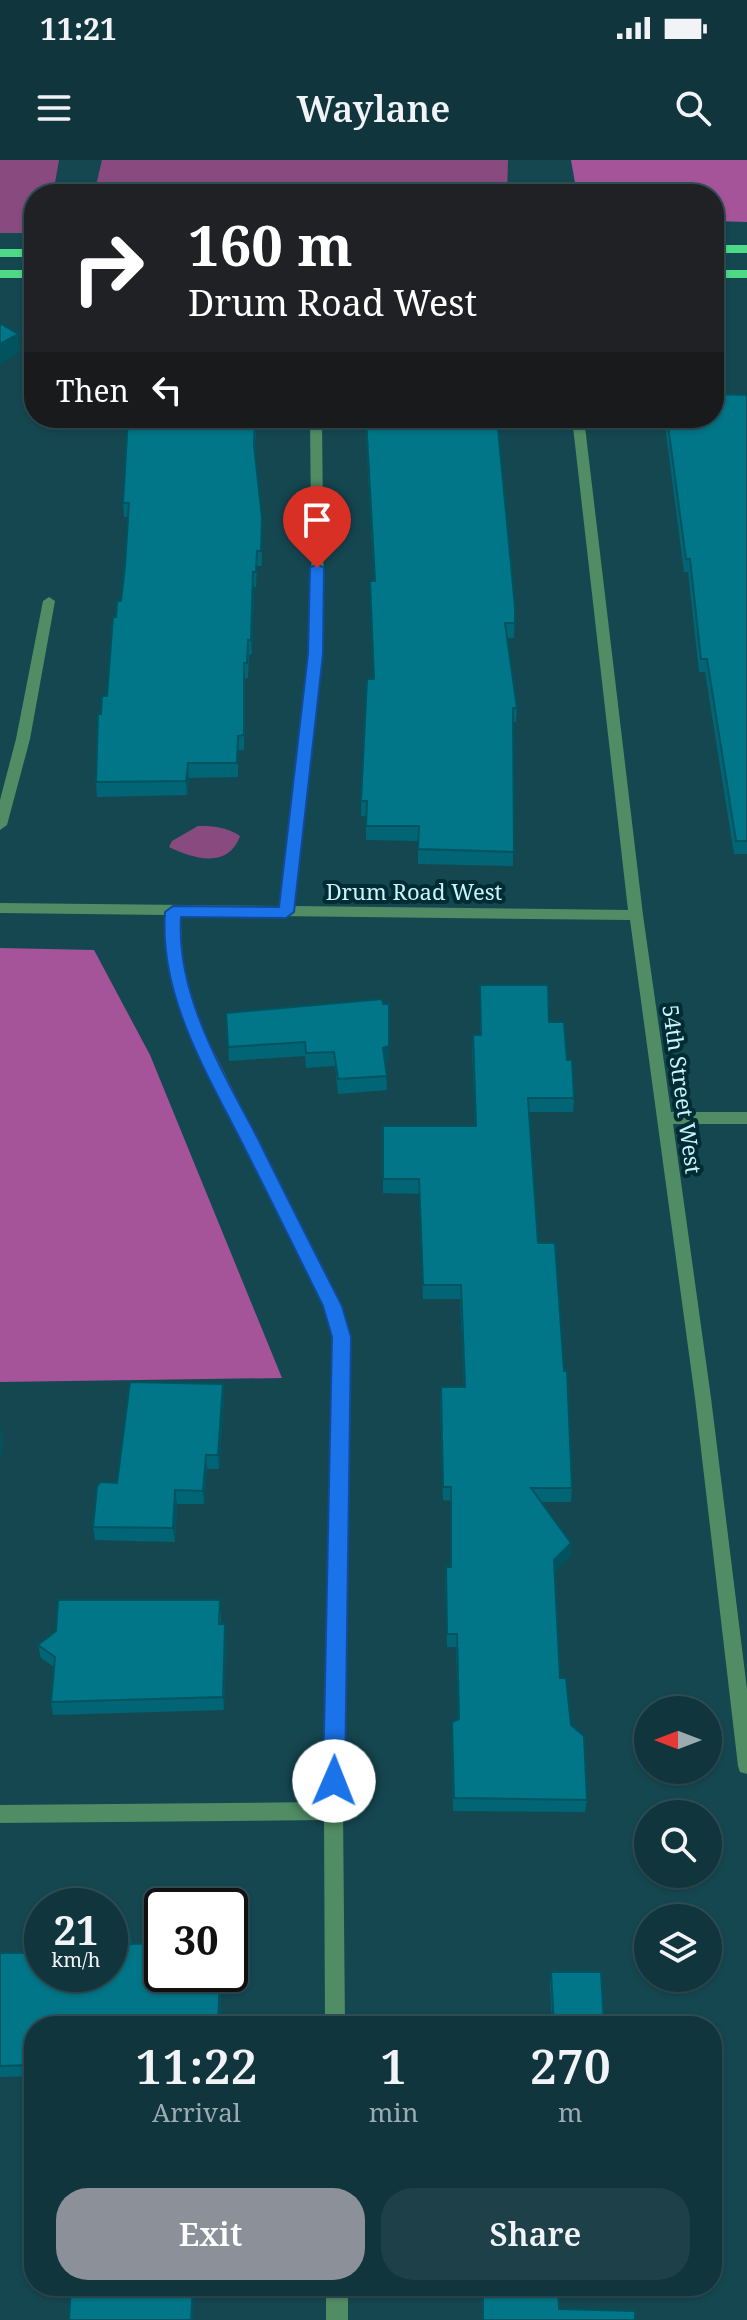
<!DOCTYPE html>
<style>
:root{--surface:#10353d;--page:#1e4048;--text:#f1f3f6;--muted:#9cabb0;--line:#305057;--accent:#8c9099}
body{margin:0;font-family:"Noto Serif",serif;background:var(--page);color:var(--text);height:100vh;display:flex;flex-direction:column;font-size:30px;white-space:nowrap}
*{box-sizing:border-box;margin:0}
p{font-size:26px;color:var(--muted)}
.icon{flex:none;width:44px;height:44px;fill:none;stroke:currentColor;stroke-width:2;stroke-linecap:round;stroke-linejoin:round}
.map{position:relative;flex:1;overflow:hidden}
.drawer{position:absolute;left:24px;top:1856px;width:698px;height:280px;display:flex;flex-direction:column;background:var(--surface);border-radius:32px;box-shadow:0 2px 6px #0004,0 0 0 2px var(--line)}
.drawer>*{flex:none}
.banner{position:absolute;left:24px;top:24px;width:700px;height:244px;border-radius:32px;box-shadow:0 2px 6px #0004,0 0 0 2px var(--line);background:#202124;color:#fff;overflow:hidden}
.needle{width:52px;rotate:270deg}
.buttons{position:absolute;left:634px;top:1536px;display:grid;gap:16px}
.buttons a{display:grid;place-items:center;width:88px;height:88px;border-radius:50%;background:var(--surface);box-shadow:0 2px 6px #0004,0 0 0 2px var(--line);font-size:40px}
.speed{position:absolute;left:24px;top:1728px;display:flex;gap:16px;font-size:40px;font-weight:700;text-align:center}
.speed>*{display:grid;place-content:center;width:104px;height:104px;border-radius:50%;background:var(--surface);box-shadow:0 2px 6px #0004,0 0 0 2px var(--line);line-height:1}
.speed small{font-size:20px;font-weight:400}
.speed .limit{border:4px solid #111;border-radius:12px;background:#fff;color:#111}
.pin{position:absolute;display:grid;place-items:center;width:68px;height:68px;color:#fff;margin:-82px -34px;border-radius:50% 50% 50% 0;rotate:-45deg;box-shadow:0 0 8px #0007}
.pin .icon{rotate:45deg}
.me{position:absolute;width:88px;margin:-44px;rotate:1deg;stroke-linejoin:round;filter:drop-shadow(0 0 6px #0008)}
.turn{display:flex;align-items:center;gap:28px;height:168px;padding:0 32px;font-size:36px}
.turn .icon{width:104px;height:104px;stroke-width:2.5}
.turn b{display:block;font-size:56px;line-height:68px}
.then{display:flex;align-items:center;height:76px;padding:0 32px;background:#0003;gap:16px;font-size:30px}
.eta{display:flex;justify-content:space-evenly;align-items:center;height:136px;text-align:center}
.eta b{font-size:48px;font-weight:600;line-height:56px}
.primary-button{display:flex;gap:16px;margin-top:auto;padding:16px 32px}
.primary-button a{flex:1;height:92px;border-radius:32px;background:var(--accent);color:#fff;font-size:32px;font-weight:600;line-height:92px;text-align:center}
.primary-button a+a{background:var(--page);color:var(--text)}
.status{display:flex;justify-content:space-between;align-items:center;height:56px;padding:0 40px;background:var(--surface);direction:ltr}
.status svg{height:22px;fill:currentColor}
header{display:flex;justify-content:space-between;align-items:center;height:104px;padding:0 32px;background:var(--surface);font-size:36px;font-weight:600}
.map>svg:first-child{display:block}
.green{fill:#894b7f}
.forest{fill:#a65499}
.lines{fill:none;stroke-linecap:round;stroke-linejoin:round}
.service{fill:#508d64;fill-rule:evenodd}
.minor{fill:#508d64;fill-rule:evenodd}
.primary{fill:#4dd985;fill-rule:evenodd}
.wall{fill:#016575}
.shaded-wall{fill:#01535f}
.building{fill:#017688;stroke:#01535f;stroke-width:2}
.route{fill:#1a73e8;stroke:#114b97;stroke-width:2}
.labels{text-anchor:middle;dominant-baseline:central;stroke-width:8;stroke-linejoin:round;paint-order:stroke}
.street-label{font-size:22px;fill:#c9f3fd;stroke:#022c33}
</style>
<div class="status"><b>11:21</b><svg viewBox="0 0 49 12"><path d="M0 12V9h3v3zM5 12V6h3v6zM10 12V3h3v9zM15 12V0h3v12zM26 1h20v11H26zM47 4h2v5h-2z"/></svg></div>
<header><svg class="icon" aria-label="menu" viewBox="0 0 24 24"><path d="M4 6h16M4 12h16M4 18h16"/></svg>Waylane<svg class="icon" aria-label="search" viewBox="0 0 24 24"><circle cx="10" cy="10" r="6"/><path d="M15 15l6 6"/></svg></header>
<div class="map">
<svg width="747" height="2160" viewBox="0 0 747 2160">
<rect width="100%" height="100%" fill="#154751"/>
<g class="green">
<polygon points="0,0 59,0 53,34 34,34 34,73 0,73"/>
<polygon points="102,0 508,0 507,34 94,34"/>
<path d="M198,666C214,666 227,667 240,676C228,709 194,699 169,687L172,681Z"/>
</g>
<g class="forest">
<polygon points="571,0 747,0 747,62 714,61 714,34 577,34"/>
<polygon points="0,788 94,790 150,895 282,1218 0,1222"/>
</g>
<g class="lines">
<polygon class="service" points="34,162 34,173 29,172 28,165"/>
<g class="minor">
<polygon points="310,258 322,258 324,462 294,746 628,750 572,258 584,258 643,755 671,952 747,952 747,964 673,964 711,1238 747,1529 747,1614 740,1612 738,1606 695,1238 630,760 180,755 184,811 202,868 341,1146 349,1177 343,1651 345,1866 325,1866 324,1660 0,1663 0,1645 324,1642 333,1177 325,1146 187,868 170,811 166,755 0,753 0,743 280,746 312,462"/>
<polygon points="49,437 55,441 30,579 7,665 0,670 0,640 16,579 43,441"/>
<rect x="326" y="2126" width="22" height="34"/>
</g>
<g class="primary">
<rect x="714" y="85" width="33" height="8"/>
<rect x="0" y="89" width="34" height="8"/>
<rect x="0" y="110" width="34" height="8"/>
<rect x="714" y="110" width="33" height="8"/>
</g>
</g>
<g class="wall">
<polygon points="747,235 747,694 734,694 705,512 699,512 688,412 684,412 664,258 714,258"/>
<polygon points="128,258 256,258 255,293 262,358 262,406 257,406 256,427 254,427 252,494 249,495 248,518 245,518 244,590 238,590 238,617 189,618 187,635 97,637 96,622 101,554 107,536 116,457 121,441 125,406 128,357 124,357 123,343"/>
<polygon points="365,258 497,258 515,447 514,478 507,478 517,548 516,562 513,562 513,706 418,704 418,681 366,680 366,656 361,656 361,641 373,519 374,421"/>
<polygon points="480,825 549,862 567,900 574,938 573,952 529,952 538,1083 572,1328 571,1342 541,1342 571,1383 570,1397 555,1411 560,1518 587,1640 585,1652 453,1651 452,1562 458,1560 456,1487 447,1487 445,1420 446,1407 450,1407 451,1341 443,1340 440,1241 441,1227 464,1227 460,1139 423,1139 419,1034 383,1033 383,966 475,966 472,889 473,875 480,875"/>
<polygon points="226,853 389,901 385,902 387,930 338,934 335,906 306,908 305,896 229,901"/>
<polygon points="223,1224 224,1237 219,1309 207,1309 204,1344 177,1344 175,1382 95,1380 93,1367 117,1323"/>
<polygon points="221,1453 221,1464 226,1477 224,1550 53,1555 51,1542 54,1507 41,1498 38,1485"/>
<polygon points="130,1770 132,1784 162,1814 221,1814 220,1866 34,1866 34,1916 0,1917 0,1793 42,1814"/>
<polygon points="551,1812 604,1866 552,1866 550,1823"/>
</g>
<g class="shaded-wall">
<polygon points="18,174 20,192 0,204 0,184"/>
<polygon points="253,412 254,427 252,494 251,480"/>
<polygon points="188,603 189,618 187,635 186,621"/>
<polygon points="389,886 389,901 383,902 383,888"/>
<polygon points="223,1224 224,1237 219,1309 218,1295"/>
<polygon points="0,1265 3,1279 0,1306"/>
<polygon points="206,1295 207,1309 204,1344 203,1331"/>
<polygon points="175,1330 177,1344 175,1382 173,1368"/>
<polygon points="571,1383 570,1397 553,1413 554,1400"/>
<polygon points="225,1464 226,1477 224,1550 223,1537"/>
<polygon points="220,1814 221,1814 220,1866 218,1866"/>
<polygon points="193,2126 194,2126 194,2130 193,2160 191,2160"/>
</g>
<g class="building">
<polygon points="0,163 18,174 0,184"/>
<polygon points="714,234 747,235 747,681 736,681 707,499 701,499 690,399 686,399 667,258 714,258"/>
<polygon points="128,258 255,258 254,285 262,358 261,391 257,391 256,412 253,412 251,480 248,480 247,503 244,503 244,575 238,576 237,603 188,603 186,621 96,622 98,554 101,554 102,536 107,536 113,457 116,457 117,441 121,441 125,406 129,343 123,343"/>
<polygon points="366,258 497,258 515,447 515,463 505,463 517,548 513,548 514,692 418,689 419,666 366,666 367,641 361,641 367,519 374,519 370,421 375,421"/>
<polygon points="480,825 548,825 549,862 564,862 567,900 572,900 574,938 528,938 538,1083 555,1083 564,1211 567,1211 572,1328 531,1328 571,1383 554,1400 560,1518 566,1518 571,1565 584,1576 587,1640 454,1638 452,1562 459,1559 457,1474 447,1474 446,1407 451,1407 451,1327 443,1327 441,1227 465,1227 461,1125 423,1125 419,1019 383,1019 383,966 476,966 473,875 481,875"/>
<polygon points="382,839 383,844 389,844 389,886 383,888 387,916 338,919 334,892 306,893 305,882 228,887 226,853"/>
<polygon points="130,1222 223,1224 218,1295 206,1295 203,1331 175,1330 173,1368 93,1367 97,1327 100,1322 117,1323"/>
<polygon points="58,1440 220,1440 219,1464 225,1464 223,1537 51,1542 55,1497 38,1485 56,1471"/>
<polygon points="110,1770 130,1770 129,1784 162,1783 162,1814 220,1814 218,1866 34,1866 34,1905 0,1906 0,1793 42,1793 42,1814 110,1814"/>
<polygon points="551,1812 601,1812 604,1866 554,1866"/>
<polygon points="71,2126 193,2126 191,2160 69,2160"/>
<polygon points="483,2126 558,2126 559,2149 635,2151 635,2160 483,2160"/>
</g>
<path class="route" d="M317,404L324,408L323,494L294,752L286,758L181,757C176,837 224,913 259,981C286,1036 314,1091 342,1146L351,1177L345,1621L341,1628L334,1631L326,1628L323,1621L332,1177L323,1146C296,1091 269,1036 241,981C205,910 159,834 165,752L173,746L279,747L308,494L310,408Z"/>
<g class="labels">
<g class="street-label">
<text x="414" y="731">Drum Road West</text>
<text transform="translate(683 929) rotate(82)">54th Street West</text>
</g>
</g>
</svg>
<div class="buttons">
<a><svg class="needle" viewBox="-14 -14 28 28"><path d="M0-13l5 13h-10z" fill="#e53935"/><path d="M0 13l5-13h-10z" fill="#9cabb0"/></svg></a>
<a><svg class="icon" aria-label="search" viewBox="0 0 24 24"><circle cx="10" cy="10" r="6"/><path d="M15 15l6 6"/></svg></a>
<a><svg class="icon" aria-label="layers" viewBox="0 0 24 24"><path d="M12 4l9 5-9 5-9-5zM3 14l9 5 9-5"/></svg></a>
</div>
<div class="speed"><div>21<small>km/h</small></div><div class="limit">30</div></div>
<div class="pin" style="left:317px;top:408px;background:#d93025"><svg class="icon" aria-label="arrive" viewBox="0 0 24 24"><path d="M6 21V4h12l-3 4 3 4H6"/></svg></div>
<svg class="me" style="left:334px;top:1621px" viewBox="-20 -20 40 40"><circle r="19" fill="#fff"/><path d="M0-13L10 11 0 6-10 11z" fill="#1a73e8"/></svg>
<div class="banner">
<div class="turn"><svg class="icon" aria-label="right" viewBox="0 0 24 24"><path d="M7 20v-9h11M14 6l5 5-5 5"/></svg><div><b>160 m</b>Drum Road West</div></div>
<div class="then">Then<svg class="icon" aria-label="left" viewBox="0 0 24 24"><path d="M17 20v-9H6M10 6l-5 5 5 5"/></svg></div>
</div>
<section class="drawer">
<div class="eta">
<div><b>11:22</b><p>Arrival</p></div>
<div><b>1</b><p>min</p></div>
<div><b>270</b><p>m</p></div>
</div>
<div class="primary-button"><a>Exit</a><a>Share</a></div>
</section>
</div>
